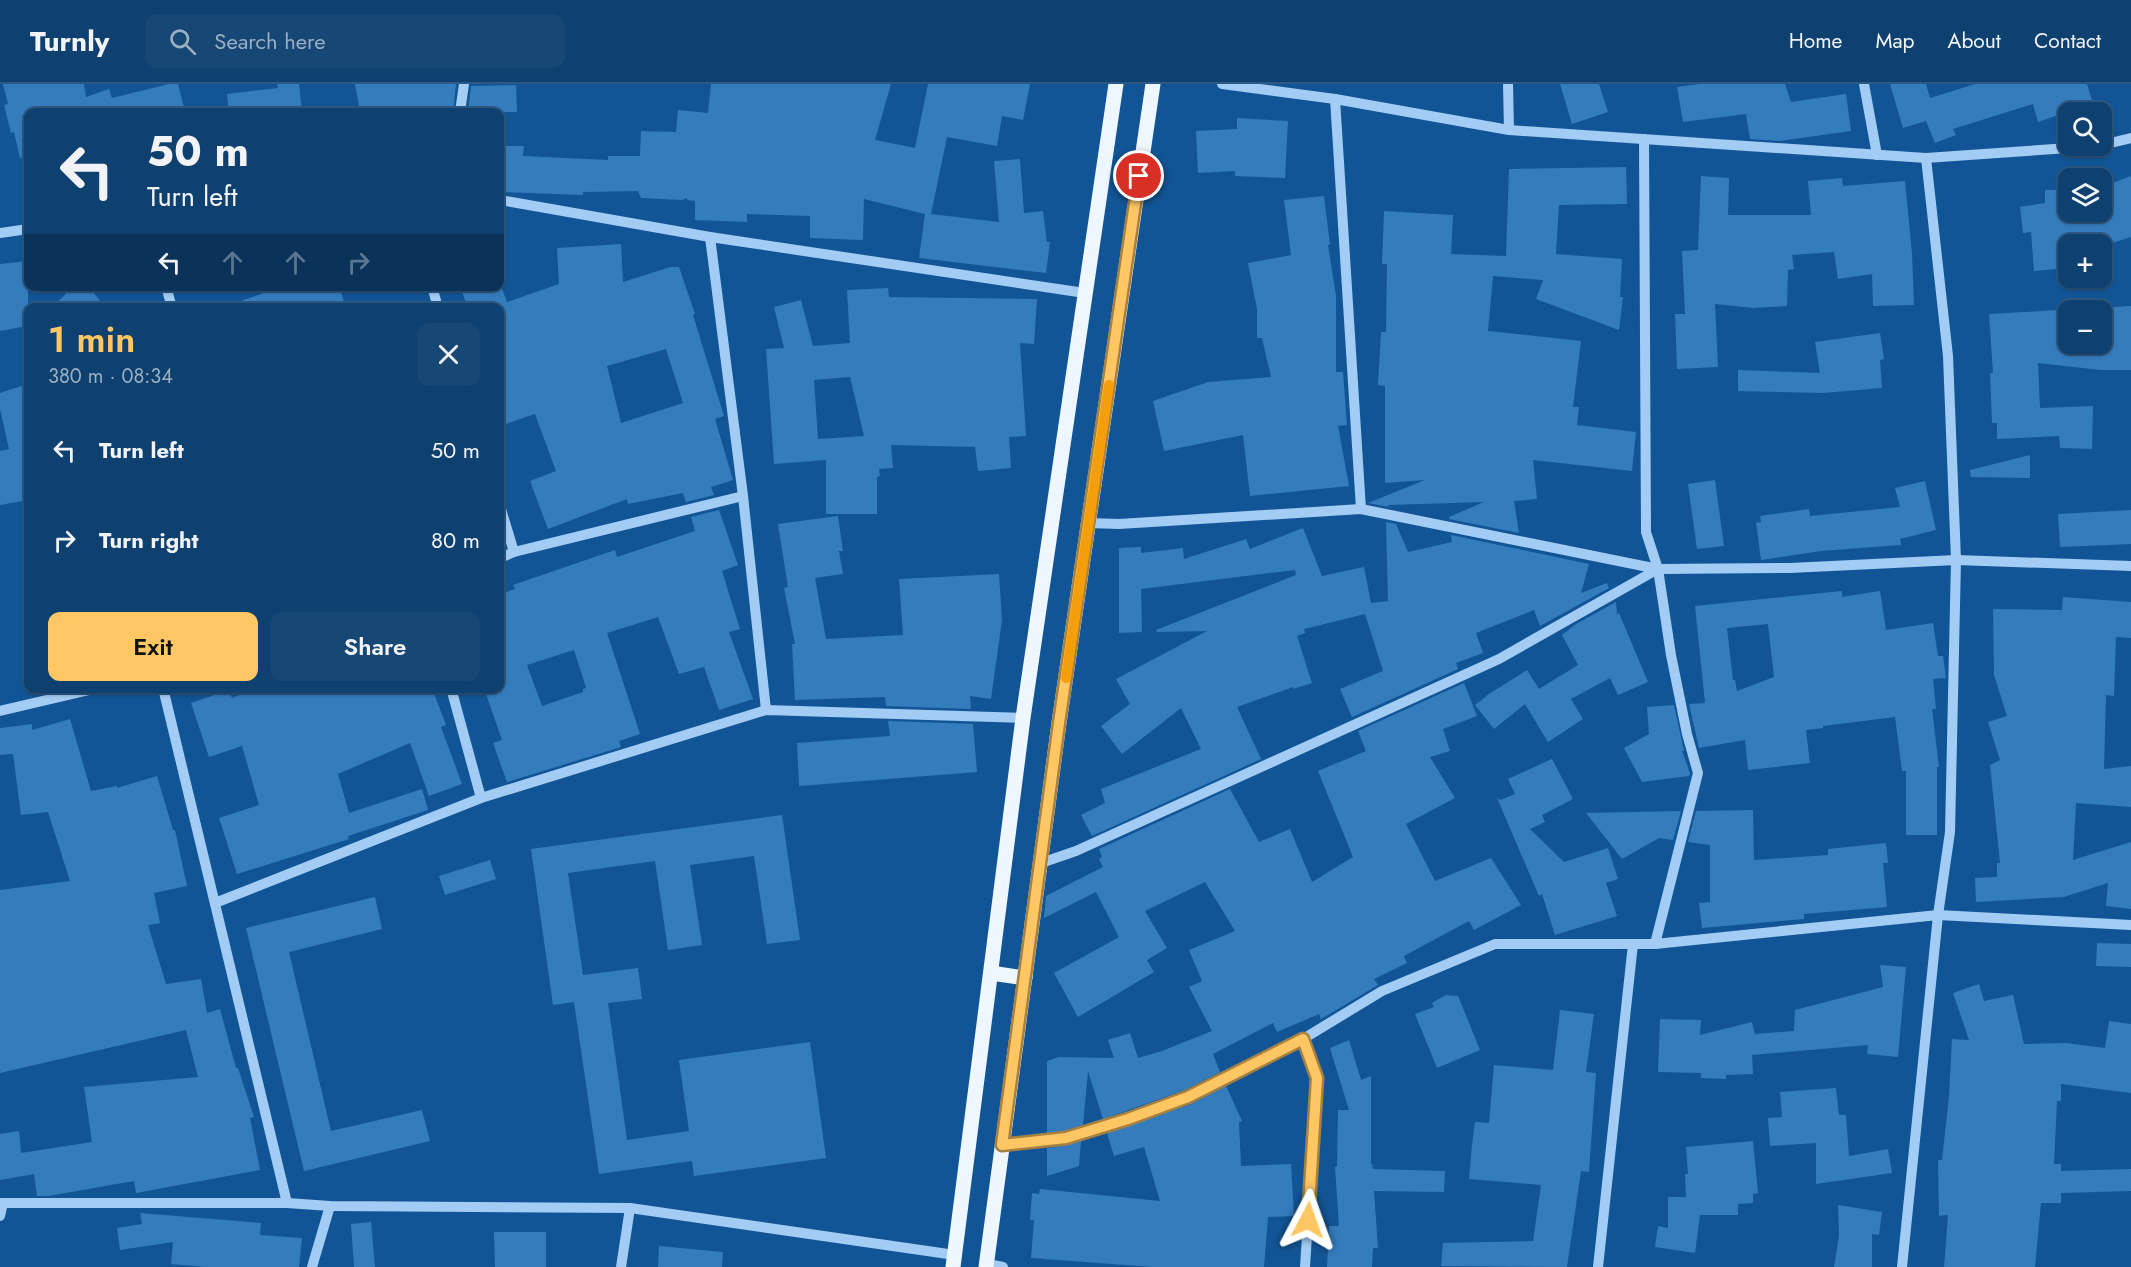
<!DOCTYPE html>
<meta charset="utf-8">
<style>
:root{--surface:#0e4070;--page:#174775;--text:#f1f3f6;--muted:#9bafc3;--line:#2e5983;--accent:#ffc764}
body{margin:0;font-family:Jost,sans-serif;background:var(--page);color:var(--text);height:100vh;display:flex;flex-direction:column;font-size:22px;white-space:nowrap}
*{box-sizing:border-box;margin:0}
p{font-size:20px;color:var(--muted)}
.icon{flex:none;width:33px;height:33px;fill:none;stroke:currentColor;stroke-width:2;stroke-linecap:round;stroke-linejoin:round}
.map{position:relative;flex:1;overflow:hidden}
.sheet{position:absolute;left:24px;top:219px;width:480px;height:390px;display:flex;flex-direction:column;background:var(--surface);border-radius:12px;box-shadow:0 2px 4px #0004,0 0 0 2px var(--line)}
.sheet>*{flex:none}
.top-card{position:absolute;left:24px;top:24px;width:480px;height:183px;border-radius:12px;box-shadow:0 2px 4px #0004,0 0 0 2px var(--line);background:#0e4070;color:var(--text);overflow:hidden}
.tools{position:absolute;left:2058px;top:18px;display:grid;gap:12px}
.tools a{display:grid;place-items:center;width:54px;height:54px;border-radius:12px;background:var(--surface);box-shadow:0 2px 4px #0004,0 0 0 2px var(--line);font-size:30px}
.pin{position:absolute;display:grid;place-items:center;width:51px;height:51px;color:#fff;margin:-26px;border:3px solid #fff;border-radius:50%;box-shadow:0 2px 6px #0007}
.me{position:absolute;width:66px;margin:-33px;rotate:4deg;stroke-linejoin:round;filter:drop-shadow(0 0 4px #0008)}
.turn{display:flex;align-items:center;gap:21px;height:126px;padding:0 24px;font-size:27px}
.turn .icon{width:78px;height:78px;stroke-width:2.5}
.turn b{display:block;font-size:42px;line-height:51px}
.lanes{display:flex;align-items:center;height:57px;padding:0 24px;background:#0003;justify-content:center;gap:30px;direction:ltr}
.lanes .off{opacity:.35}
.round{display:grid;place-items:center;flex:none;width:63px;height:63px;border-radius:12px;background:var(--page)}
.overview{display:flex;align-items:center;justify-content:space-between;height:102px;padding:0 24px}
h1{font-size:36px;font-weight:600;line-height:45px;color:var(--accent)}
.button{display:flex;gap:12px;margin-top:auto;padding:12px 24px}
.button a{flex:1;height:69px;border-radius:12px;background:var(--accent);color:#111;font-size:24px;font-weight:600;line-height:69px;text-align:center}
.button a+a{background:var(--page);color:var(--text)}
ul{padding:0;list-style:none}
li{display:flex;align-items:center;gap:18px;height:90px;padding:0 24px}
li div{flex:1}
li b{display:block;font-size:22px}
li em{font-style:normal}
header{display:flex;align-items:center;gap:36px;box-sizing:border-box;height:84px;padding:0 30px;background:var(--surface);border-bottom:2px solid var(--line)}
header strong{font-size:28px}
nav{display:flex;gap:33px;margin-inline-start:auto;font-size:21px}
.search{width:420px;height:54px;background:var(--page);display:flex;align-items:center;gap:15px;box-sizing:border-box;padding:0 21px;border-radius:12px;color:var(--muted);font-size:22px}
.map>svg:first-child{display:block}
.building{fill:#357cbd;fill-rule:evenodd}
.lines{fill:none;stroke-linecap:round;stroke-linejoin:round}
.minor{stroke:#a2ccf3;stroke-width:10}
.major{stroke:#eef6ff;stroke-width:15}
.route-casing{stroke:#a68141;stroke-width:15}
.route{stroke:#ffc764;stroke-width:10}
.slow{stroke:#f59e0b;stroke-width:10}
</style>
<header>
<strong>Turnly</strong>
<div class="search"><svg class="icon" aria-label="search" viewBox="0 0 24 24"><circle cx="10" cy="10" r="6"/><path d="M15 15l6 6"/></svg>Search here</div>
<nav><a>Home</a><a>Map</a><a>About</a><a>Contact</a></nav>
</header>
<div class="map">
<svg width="2131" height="1183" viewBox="0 0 2131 1183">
<rect width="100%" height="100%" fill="#125596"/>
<g class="building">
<polygon points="3,0 84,0 86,13 109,5 112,14 169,0 178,0 185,28 28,28 28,73 20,74 14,48 11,49 4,21 8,20"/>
<polygon points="277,0 299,0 302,28 229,28 227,10 278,4"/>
<polygon points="355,0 456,0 453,28 360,28"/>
<polygon points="711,0 891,0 875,56 915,64 928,0 1030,0 1023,36 1002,32 997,62 947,53 931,130 999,138 994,77 1020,75 1024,129 1043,127 1047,158 1050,158 1046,189 919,174 925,130 864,115 863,156 810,154 810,132 747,130 747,138 695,136 695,117 687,116 687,114 682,116 641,114 638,107 583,108 583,111 500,108 500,62 524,62 523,72 608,76 608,72 640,72 641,47 676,48 678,26 708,29"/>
<polygon points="1560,0 1599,0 1608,28 1572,40"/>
<polygon points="1700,0 1785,0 1791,18 1846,10 1851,47 1780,57 1750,55 1746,30 1683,38 1677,3"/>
<polygon points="1890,0 1926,0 1930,14 1975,0 2087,0 2093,19 2038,38 2033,20 1953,45 1956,51 1935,59 1926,37 1903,44"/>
<polygon points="516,1 517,28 468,28 471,2"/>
<polygon points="1237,34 1288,37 1285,94 1235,92 1235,87 1198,89 1196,47 1237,45"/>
<polygon points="1626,83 1627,120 1559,121 1556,170 1622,175 1620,213 1623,213 1619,246 1536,215 1543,196 1493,192 1488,247 1581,257 1573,323 1579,323 1577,341 1636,348 1632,387 1533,376 1537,415 1514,417 1519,449 1449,435 1449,433 1484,418 1388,421 1389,423 1368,419 1425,396 1385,399 1385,302 1378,301 1381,248 1386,248 1387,180 1382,180 1384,127 1453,131 1451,170 1506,172 1509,85"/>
<polygon points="1701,92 1729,94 1728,131 1811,131 1808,97 1842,94 1843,102 1905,97 1912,170 1914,221 1873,222 1872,190 1838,195 1834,168 1792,171 1794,185 1788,186 1787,222 1753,224 1715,220 1718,283 1677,285 1675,230 1685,230 1682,167 1698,166"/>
<polygon points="2131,92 2131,153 2106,161 2106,184 2102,184 2102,160 2068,160 2068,184 2034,187 2031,148 2023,149 2020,123 2045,119 2045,106 2068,106 2068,128 2102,128 2102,103"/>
<polygon points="1324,112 1330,161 1328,161 1336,212 1336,288 1343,288 1347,341 1338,342 1349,402 1250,412 1243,351 1164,367 1153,317 1208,298 1271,293 1262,254 1257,254 1257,225 1248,179 1291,171 1284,116"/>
<path d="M621,160L623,198L670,183H679L695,230L693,231L724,332L715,335L733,396L711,403L714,411L686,418L683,409L628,420L627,415L548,445L530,397L556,387L535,330L500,342V224H468L460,202H501L507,218L559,200L557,164ZM666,265L683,319L621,339L607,282Z"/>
<polygon points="28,177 28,242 0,247 0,180"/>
<polygon points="74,202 88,202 106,224 51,224"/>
<polygon points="284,202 339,202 346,224 233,224 232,220"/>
<path d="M888,204L889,213L1037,215L1034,260L1020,259L1026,352L1009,353L1011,384L978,387L975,363L891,361L893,384L879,385L880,392L877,393V430H826V376L774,380L766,265L784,264L774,223L801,216L813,262L850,259L847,206ZM850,293L864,352L818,355L814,296Z"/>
<path d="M2131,222V286H2101L2038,279L2040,324L2093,322L2092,365L2060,364L2059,352L1997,355V339H1992L1990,289H1993L1989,230ZM2068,226H2102V260H2068Z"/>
<polygon points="1880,249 1884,275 1880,276 1882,304 1823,309 1738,307 1738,286 1820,289 1815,258"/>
<polygon points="28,300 28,416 0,421 0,367 9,365 0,325 0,309"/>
<polygon points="2030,371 2030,394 1971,393 1970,386"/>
<polygon points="1715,396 1724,462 1697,465 1688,400"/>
<polygon points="1925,397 1936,446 1900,455 1901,461 1821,467 1761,476 1756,439 1761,438 1760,432 1809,425 1810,432 1900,423 1895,404"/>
<path d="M719,426L738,481L722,487L740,545L729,548L753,615L719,626L704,583L679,590L658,533L607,549L640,650L619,657L621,663L507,698L493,659L502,656L484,604H500V510L515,505L513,501L615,466L617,473L695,447L691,433ZM574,566L586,604L583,605V608L542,622L527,581Z"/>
<polygon points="2131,426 2131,460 2060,463 2058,430"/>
<polygon points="838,432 843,467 839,467 843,490 815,494 826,555 903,551 899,495 999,490 1002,536 991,615 970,612 971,625 886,622 885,613 795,616 792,560 795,560 784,504 788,503 778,440"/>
<polygon points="1386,438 1396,440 1408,468 1452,458 1451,451 1589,480 1581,509 1607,499 1609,504 1540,542 1534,526 1476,549 1483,569 1456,579 1458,585 1352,633 1340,605 1383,587 1365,530 1304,545 1305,549 1297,552 1312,599 1293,605 1293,603 1237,623 1261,675 1092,752 1081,731 1105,719 1101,705 1201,665 1181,624 1122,670 1101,642 1130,620 1116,595 1207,547 1157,548 1156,546 1296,491 1295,486 1141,505 1142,548 1119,549 1119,464 1141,463 1141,469 1183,464 1184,475 1246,455 1250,465 1303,444 1322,492 1364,483 1371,519 1388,517"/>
<path d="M1842,507V513L1880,507L1886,546L1933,539L1938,572H1943L1946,594L1933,595L1936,625H1932L1939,683H1937V751H1906V687H1902L1895,633L1823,642V644L1806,646L1810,679L1748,686L1745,656L1699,664L1689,620L1705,619L1695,522ZM1768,540L1774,593L1737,607L1735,596H1733L1727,544Z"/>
<polygon points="2063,513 2131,518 2131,554 2116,553 2114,612 2106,611 2104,685 2131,682 2131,723 2076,719 2073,776 2131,758 2131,825 2106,822 2108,799 2064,813 1976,818 1975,794 1997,793 1997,779 2000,779 1990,681 2000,676 1988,638 2007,632 1994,591 1993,525 2062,526"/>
<polygon points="1616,518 1617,530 1619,529 1648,598 1618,611 1610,594 1571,615 1583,635 1548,658 1525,620 1494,645 1475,621 1489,610 1527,586 1539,605 1578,581 1562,551 1576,540"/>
<polygon points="1464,599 1477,632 1443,645 1450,667 1430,673 1455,714 1406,740 1435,797 1491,774 1521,821 1474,846 1469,837 1404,872 1407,879 1374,895 1378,901 1321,935 1319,930 1277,948 1273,939 1213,970 1220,988 1185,1006 1103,1035 1088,987 1083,1041 1064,1047 1047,1049 1047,977 1059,973 1114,974 1108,956 1130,949 1138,974 1162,967 1212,947 1189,903 1202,897 1189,866 1235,847 1205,798 1145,827 1167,864 1147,876 1154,888 1078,933 1054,889 1119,853 1096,808 1044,834 1046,812 1103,783 1099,775 1102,773 1099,765 1230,705 1259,758 1290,745 1312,798 1353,773 1318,687 1366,667 1358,647"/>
<polygon points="256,604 432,604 446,641 441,643 462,700 429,712 410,659 338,690 349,729 422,705 428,726 348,752 349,755 237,790 219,734 259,721 242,662 209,673 191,619 229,606 232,614"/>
<polygon points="1674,621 1684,667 1682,667 1690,689 1689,692 1642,698 1624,664 1649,650 1647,623"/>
<polygon points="70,635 91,707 117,702 117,704 157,692 173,746 175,746 187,802 154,809 160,839 148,841 166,900 201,895 207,929 220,925 236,984 238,984 254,1033 250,1034 260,1086 136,1109 134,1097 48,1112 37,1112 34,1090 0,1096 0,1050 19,1047 21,1069 92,1058 84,1003 198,993 186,946 0,989 0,806 70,797 48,728 21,731 13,670 0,671 0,644 32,640 32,646"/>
<polygon points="888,637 973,640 977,688 799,702 797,659 890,652"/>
<polygon points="1552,675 1573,715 1542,731 1545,738 1530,745 1564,778 1608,764 1618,795 1606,799 1617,832 1555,851 1542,810 1539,812 1497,714 1500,716 1515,710 1508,695"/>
<polygon points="1753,726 1754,776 1828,771 1828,765 1886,759 1888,779 1883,779 1887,823 1804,830 1804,835 1702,844 1699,819 1710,818 1710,761 1688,758 1696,727"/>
<polygon points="1681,727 1673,756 1659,754 1622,775 1586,729"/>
<polygon points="782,731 800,856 767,860 754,772 690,781 702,861 668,866 655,777 568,789 583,891 638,884 642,915 608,919 627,1056 689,1047 679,976 810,958 826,1074 694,1092 692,1077 599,1090 574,918 553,921 531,765"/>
<polygon points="490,776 496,795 445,811 439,792"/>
<polygon points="375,813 382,845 289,868 331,1047 422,1026 430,1057 304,1087 246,844"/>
<polygon points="2097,859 2131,860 2131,883 2096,882"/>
<polygon points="1880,881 1906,883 1898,973 1867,970 1868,961 1752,971 1753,990 1726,991 1726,995 1701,994 1701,989 1658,988 1660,935 1701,936 1700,951 1752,938 1755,950 1794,947 1795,926 1883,903"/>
<polygon points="1979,900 1984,917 2013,911 2024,960 2066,959 2105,964 2109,937 2131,940 2131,1009 2061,1000 2061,1017 2057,1017 2054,1080 2061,1080 2061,1087 2131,1085 2131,1107 2061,1109 2061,1119 2041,1119 2035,1183 1944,1183 1948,1131 1939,1132 1938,1076 1942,1076 1949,1012 1952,955 1969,956 1953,909"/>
<polygon points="1446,911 1458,912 1480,966 1437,984 1415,930 1434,923 1432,919"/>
<polygon points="1560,926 1594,930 1586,988 1596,989 1589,1088 1581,1087 1567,1183 1441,1182 1443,1159 1533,1157 1541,1101 1469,1095 1472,1061 1475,1038 1489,1039 1494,981 1553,986"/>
<polygon points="1349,956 1361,996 1371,992 1371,1080 1372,1080 1373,1085 1445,1087 1444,1108 1374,1107 1378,1164 1373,1164 1372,1183 1327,1183 1329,1142 1339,1142 1335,1083 1337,1082 1338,1026 1349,1026 1330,964"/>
<polygon points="1226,1002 1242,1037 1239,1038 1241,1082 1291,1080 1294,1132 1268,1133 1264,1183 1152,1183 1031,1174 1034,1136 1030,1136 1032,1109 1039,1110 1040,1105 1160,1117 1144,1063 1114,1072 1107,1049 1191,1020"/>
<polygon points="1836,1004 1839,1031 1846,1031 1849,1072 1888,1065 1892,1089 1816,1100 1816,1059 1770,1062 1768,1034 1782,1033 1780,1008"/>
<polygon points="1081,1057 1079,1082 1047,1092 1047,1064 1067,1061"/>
<polygon points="1753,1057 1758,1109 1753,1110 1753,1119 1738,1120 1738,1131 1700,1131 1695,1169 1655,1163 1658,1142 1668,1144 1668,1113 1686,1113 1685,1090 1688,1090 1686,1063"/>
<polygon points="1838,1121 1882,1128 1879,1151 1872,1150 1872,1183 1834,1183 1839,1152"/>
<polygon points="140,1129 261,1139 260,1151 302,1154 299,1183 205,1183 171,1180 173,1158 120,1166 117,1144 142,1140"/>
<polygon points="371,1138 375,1183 354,1183 351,1140"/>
<polygon points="494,1148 546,1148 546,1183 495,1183"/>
<polygon points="659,1162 723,1168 722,1183 658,1183"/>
</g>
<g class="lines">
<g class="minor">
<polyline points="1222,0 1335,15 1509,46 1926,74 2098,62"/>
<polyline points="1508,0 1509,46"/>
<polyline points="1864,0 1877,71"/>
<polyline points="1335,15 1361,425"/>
<polyline points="460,28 464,0"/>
<polyline points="1644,55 1646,448 1658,485 1671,571 1687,650 1698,689 1655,860"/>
<polyline points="2102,61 2131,54"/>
<polyline points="500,116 710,153 1085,209"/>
<polyline points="0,149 28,145"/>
<polyline points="710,153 743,412 766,626"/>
<polyline points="166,202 172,224"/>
<polyline points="432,202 438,224"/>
<polyline points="500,422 514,468"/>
<polyline points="1088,439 1119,440 1361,425 1658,485 1790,484 1956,476 2131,482"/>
<polyline points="500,474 514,468 743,412"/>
<polyline points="163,604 287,1119"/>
<polyline points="451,604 481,714"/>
<polyline points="0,627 98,604"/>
<polyline points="1041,779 1076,767 1499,575 1658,485"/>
<polyline points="215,819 481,714 766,626 1023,634"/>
<polyline points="1002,1061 1066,1054 1128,1035 1188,1013 1303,955"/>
<polyline points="0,1119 287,1119 330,1122 630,1124 955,1171"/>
<polyline points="0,1132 3,1119"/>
<polyline points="987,1180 1003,1183"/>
<polyline points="312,1183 330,1122"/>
<polyline points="621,1183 630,1124"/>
<polyline points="1305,1183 1317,994 1303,955 1382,907 1495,860 1655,860 1938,831 2131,841"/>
<polyline points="1598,1183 1633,860"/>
<polyline points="1902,1183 1938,831 1950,748 1956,476 1948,272 1926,74"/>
</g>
<g class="major">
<polyline points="991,889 1025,894"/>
<polyline points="953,1183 1023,634 1116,0"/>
<polyline points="986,1183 1059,639 1153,0"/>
</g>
</g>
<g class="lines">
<g class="route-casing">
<polyline id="route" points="1139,92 1059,639 1002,1061 1066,1054 1128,1035 1188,1013 1303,955 1317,994 1308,1136"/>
</g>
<use href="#route" class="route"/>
<polyline class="slow" points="1066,594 1109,301"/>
</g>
</svg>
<div class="tools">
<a><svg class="icon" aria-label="search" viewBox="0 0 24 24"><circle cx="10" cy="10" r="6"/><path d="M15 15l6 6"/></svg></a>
<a><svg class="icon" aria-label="layers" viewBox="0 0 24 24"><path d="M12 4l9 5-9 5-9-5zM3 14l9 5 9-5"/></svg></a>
<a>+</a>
<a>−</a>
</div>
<div class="pin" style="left:1139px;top:92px;background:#d93025"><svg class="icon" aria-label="arrive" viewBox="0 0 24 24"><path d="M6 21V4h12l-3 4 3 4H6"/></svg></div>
<svg class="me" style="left:1308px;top:1136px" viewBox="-20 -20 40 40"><path d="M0-17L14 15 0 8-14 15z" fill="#ffc764" stroke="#fff" stroke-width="4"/></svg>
<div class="top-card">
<div class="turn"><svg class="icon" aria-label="left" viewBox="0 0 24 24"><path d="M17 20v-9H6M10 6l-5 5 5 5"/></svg><div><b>50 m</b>Turn left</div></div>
<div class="lanes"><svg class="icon" aria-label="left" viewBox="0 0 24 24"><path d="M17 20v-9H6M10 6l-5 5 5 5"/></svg><svg class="icon off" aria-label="ahead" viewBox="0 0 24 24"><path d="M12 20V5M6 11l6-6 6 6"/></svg><svg class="icon off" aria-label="ahead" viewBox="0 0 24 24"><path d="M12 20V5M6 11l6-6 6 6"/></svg><svg class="icon off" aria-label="right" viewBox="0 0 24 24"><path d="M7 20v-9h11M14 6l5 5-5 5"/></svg></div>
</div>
<section class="sheet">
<div class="overview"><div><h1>1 min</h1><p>380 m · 08:34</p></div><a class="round"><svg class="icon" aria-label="close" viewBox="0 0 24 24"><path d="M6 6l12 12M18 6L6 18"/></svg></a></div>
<ul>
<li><svg class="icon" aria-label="left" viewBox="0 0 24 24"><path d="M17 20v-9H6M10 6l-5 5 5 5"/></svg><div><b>Turn left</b></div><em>50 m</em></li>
<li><svg class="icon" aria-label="right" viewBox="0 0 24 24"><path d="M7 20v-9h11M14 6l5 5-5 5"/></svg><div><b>Turn right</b></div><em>80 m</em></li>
</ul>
<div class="button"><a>Exit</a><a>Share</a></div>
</section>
</div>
